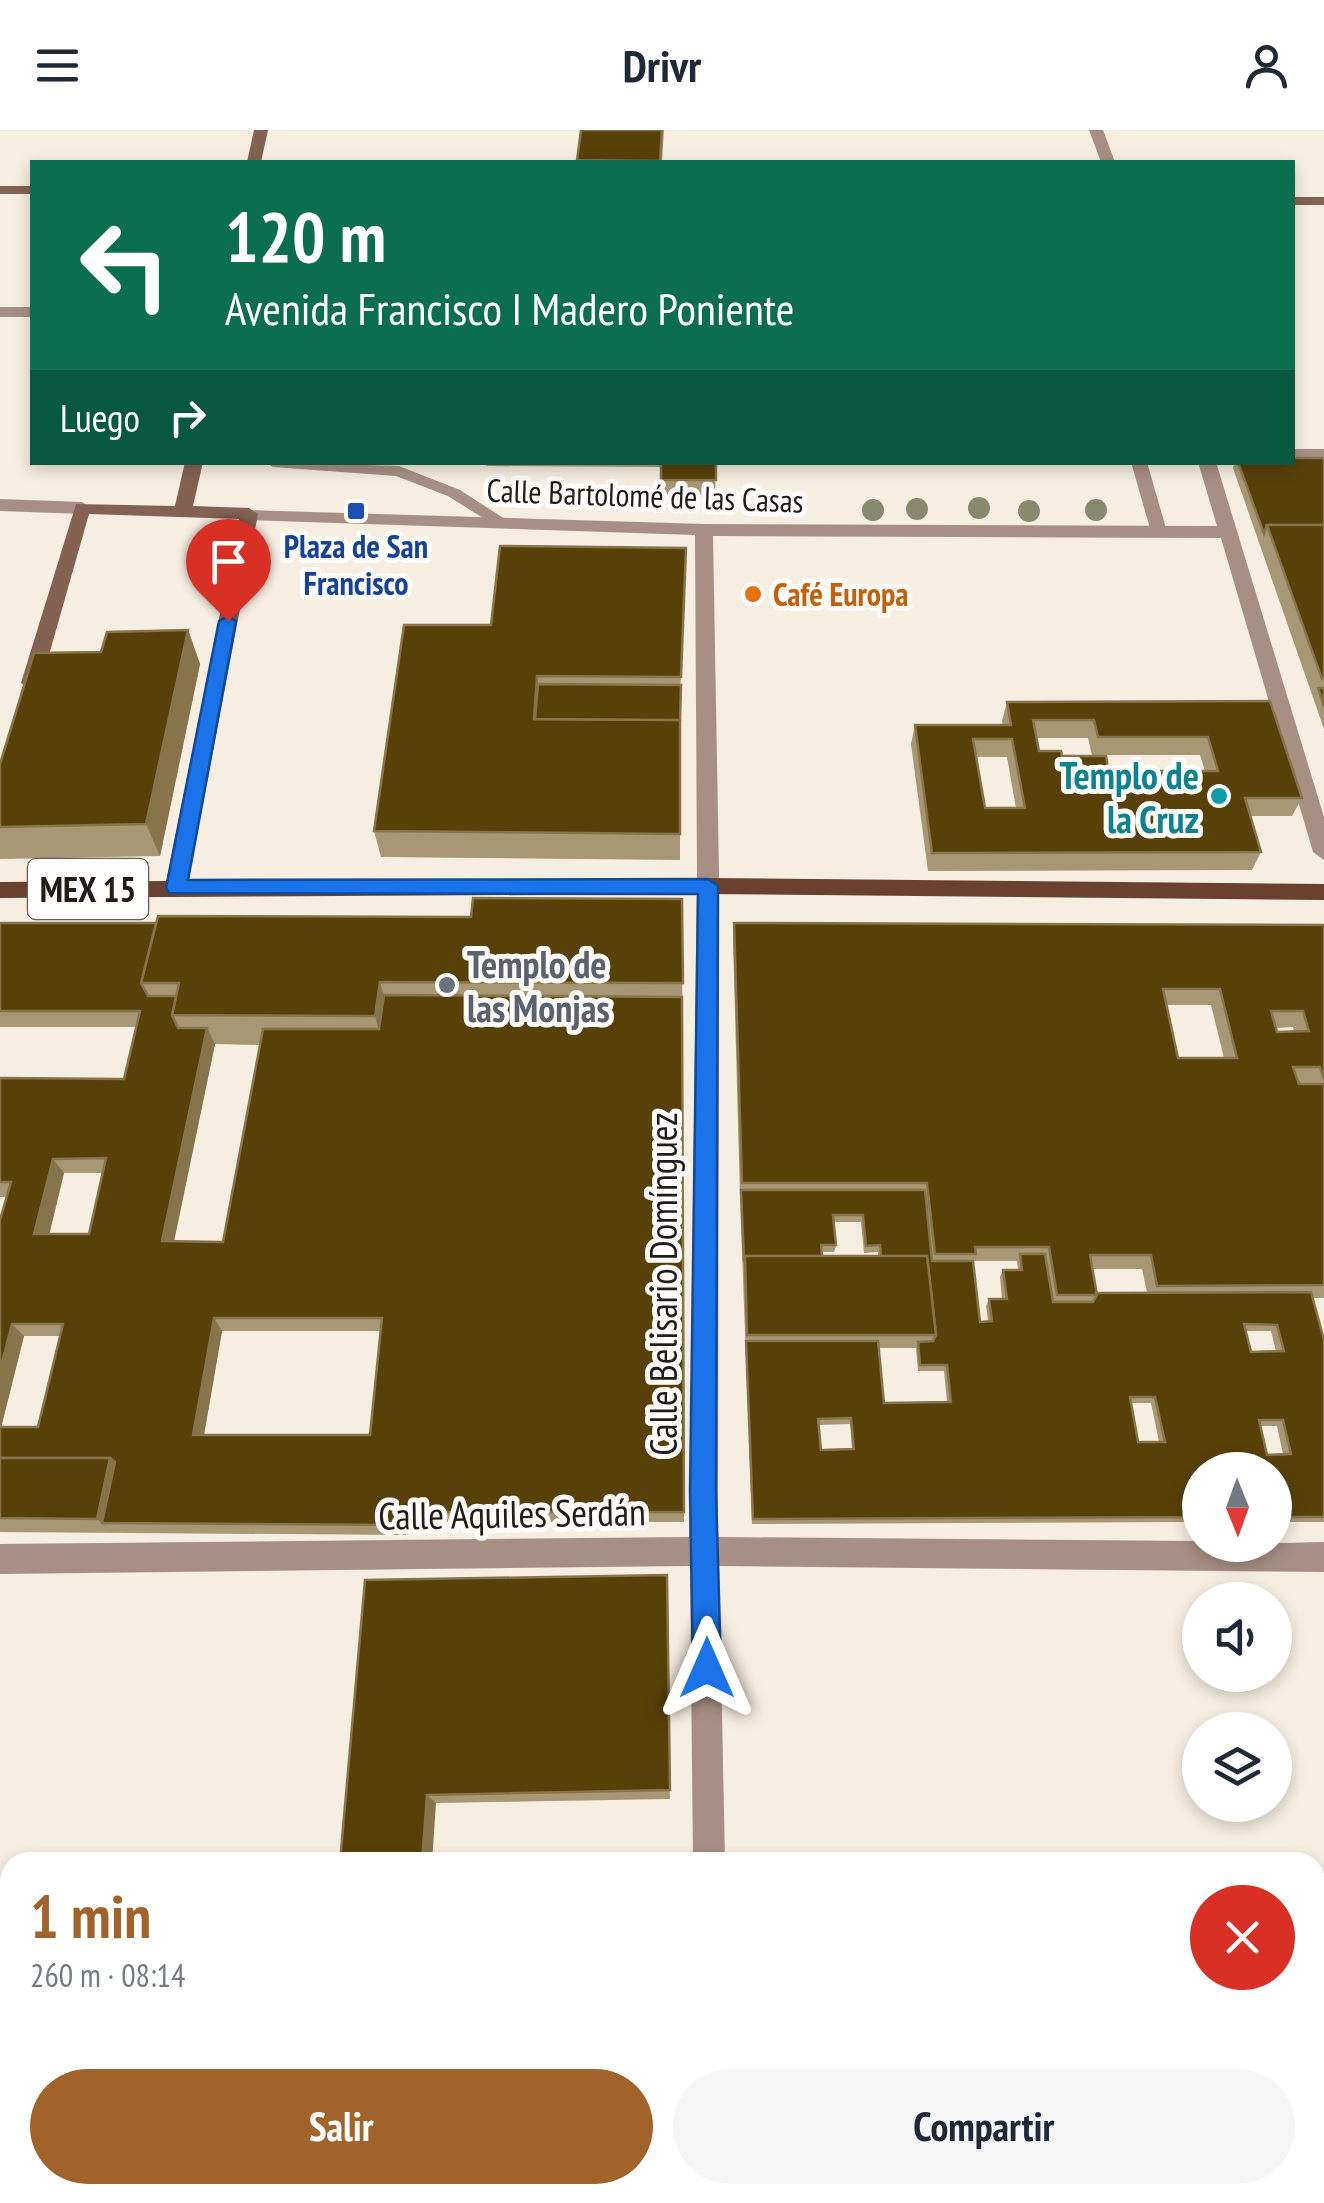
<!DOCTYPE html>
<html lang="es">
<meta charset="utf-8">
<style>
:root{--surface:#fff;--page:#f6f6f7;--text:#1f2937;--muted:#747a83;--accent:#a2632a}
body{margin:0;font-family:"PT Sans Narrow",sans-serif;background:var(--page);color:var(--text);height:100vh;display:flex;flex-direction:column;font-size:38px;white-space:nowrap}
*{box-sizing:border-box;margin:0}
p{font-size:32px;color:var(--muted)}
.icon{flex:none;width:55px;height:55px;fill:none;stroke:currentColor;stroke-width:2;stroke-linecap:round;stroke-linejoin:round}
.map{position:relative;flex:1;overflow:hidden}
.panel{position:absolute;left:0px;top:1722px;width:1325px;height:352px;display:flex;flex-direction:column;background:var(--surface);border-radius:30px 30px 0 0;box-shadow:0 5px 15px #0003}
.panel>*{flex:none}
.banner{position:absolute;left:30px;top:30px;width:1265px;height:305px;border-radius:0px;box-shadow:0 5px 15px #0003;background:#0b6e4f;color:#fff;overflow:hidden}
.needle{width:65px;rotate:179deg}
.buttons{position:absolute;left:1182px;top:1322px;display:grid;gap:20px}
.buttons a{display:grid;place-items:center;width:110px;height:110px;border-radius:50%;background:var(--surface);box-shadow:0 5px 15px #0003;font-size:50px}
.pin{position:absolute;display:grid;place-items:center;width:85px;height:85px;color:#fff;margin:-102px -42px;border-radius:50% 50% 50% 0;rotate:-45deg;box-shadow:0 0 10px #0007}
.pin .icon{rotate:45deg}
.me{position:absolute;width:110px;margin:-55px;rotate:0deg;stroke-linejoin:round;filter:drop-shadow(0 0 8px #0008)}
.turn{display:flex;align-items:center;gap:35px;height:210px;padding:0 30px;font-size:45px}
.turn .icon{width:130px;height:130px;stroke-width:2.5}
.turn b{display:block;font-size:70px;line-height:85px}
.then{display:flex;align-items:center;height:95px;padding:0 30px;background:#0003;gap:20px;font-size:38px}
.round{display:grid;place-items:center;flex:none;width:105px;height:105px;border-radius:52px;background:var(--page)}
.headline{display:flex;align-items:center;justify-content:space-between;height:170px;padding:0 30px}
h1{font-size:60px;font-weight:800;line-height:75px;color:var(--accent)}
.button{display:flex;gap:20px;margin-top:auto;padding:20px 30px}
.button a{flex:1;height:115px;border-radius:60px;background:var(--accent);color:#fff;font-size:40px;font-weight:800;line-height:115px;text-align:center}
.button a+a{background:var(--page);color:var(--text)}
header{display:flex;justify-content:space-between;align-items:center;height:130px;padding:0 30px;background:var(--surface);font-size:45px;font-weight:800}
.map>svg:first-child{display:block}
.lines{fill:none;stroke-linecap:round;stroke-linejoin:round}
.lane{fill:#a88f84;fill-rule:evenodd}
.street{fill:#a88f84;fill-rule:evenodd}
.secondary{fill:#846252;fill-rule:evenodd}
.primary{fill:#6a412f;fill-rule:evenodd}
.tree{fill:#888a6e}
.wall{fill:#a79774;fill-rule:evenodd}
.shaded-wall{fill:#87744a}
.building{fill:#584009;stroke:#87744a;stroke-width:2.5;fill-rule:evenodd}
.route{fill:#1a73e8;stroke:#114b97;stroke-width:2.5}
.transit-dot{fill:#1a4fb4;stroke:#fefcfa;stroke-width:4}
.food-dot{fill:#e8710a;stroke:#fefcfa;stroke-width:4}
.culture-dot{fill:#0f9aa8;stroke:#fefcfa;stroke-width:4}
.worship-dot{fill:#6b7280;stroke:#fefcfa;stroke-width:4}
.labels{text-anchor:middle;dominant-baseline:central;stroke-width:10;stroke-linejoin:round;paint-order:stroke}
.far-street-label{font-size:32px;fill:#201d18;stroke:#fefcfa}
.far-transit-label{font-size:32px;font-weight:bold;fill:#164399;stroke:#fefcfa}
.far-food-label{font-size:32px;font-weight:bold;fill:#c56008;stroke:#fefcfa;text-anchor:start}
.shield{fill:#fefcfa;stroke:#63605c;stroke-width:2.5}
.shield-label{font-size:35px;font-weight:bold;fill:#201d18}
.culture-label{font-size:38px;font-weight:bold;fill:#0d838f;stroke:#fefcfa;text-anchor:end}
.worship-label{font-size:38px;font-weight:bold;fill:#5b616d;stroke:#fefcfa;text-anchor:start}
.street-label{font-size:38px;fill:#201d18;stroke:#fefcfa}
</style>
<header><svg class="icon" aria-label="menu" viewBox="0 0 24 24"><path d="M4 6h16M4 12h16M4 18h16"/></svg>Drivr<svg class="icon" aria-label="person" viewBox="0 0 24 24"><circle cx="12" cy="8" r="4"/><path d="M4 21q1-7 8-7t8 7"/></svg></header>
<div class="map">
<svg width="1324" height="2073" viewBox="0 0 1324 2073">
<rect width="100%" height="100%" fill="#f6eee0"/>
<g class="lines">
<g class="lane">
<polygon points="265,332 399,336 460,360 508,391 500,396 494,395 448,366 396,346 273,337"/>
<polygon points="1131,332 1147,332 1167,402 1165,406 1159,407 1151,402"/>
</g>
<g class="street">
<polygon points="1089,0 1103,0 1115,32 1101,32"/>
<rect x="0" y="177" width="32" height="10"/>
<rect x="1292" y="319" width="32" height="10"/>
<polygon points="1198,332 1216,332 1324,687 1324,730 1313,722 1221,408 713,406 719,743 718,1407 1200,1411 1200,1415 1324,1412 1324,1442 719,1436 725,1732 693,1732 690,1436 0,1444 0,1414 689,1407 697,743 695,405 249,390 243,388 243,380 704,394 1217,396"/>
<polygon points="0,369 82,372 91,378 82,384 0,381"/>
<rect x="694" y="2065" width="36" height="8"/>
</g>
<g class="secondary">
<polygon points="254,0 268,0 261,32 247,32"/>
<rect x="0" y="56" width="32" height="8"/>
<rect x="1292" y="67" width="32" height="8"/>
<polygon points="185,332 203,332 193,376 249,378 258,384 187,758 176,766 165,758 239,389 89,384 41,553 31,560 21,553 76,374 175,376"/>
</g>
<polygon class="primary" points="708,748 1324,754 1324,770 708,764 0,768 0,752"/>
</g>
<g class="tree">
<circle cx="791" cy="375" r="11"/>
<circle cx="979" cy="378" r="11"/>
<circle cx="917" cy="379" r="11"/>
<circle cx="873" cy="380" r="11"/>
<circle cx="1096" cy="380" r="11"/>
<circle cx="1029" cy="381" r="11"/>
</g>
<g class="wall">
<polygon points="581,0 664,0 662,32 577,32"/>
<polygon points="1324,328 1324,599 1233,338 1235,332 1292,332"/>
<polygon points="480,332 716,332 715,369 661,369 661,337 488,336"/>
<polygon points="686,418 680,569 680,730 381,727 374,701 491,495"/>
<polygon points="188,500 200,534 160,726 0,729 0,634 101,522"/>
<path d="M1270,571L1302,668L1292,686H1250L1261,722L1252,740L928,741L911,614L915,595H1003L1002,591L1007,572ZM1036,608H1088L1092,625H1200L1205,641H1158L1152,656H1136L1108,637L1039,621ZM976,627H1007L1016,678H985Z"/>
<path d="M682,769L684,1392H409L408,1405L0,1402V1090L7,1067H0V948L124,949L136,897H0V793H156L471,787ZM215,914L260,915L223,1112H174ZM64,1043H103L89,1104H49ZM222,1201H381L370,1305H204ZM24,1206H60L38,1297H1Z"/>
<path d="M734,793L1324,795V1168H1313L1324,1210V1392H1275V1340H1200V1392L752,1394L740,1067L733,810ZM1166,875H1211L1224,928H1178ZM1293,897L1294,902H1277L1276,898ZM833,1092H861L864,1123L878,1122V1126H822V1122H834L836,1115ZM973,1131H1017L1018,1140H1003L1000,1147L1002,1169H989L986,1176L988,1191L980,1192ZM1092,1139H1142L1147,1162L1096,1163ZM1245,1201H1271L1276,1221L1251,1222ZM879,1218H916L918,1241H944L947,1272L884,1273ZM1131,1273H1151L1159,1312H1138ZM850,1294L852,1319L821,1320L819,1295ZM1261,1296H1277L1283,1324L1267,1325Z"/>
<polygon points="667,1445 670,1669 436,1673 340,1732"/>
</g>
<g class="shaded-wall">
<polygon points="188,500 200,534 160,726 146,694"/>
<polygon points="380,852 388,882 383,915 375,886"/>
<polygon points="207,898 215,914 171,1125 162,1111"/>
<polygon points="53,1029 64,1043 46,1118 34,1104"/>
<polygon points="214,1188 222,1201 202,1316 193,1305"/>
<polygon points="12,1194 24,1206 0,1302 0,1240"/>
<polygon points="110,1328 126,1343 102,1393 113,1403 97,1389"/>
<polygon points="403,1382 409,1392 408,1405 402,1395"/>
<polygon points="427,1665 436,1673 432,1732 422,1732"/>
</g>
<g class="building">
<polygon points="581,0 662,0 660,31 577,30"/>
<polygon points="1292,328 1324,328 1324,395 1267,395 1264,404 1238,332 1292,332"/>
<rect x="661" y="332" width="55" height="18"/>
<polygon points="1267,395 1324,395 1324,549 1322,549"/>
<polygon points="500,416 686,418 681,547 537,546 534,589 680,590 680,704 374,701 404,495 491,495"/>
<polygon points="188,500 146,694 0,697 0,634 34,523 101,522 107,502"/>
<polygon points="538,554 681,555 680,590 535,589"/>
<polygon points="1318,558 1324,558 1324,576"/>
<path d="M1270,571L1302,668H1245L1261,722L932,723L915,595H1011L1007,572ZM1033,590H1094L1098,607H1208L1218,641H1158L1162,656H1136L1132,638L1108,637L1106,626H1062L1061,621H1039ZM973,609H1012L1025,678H985Z"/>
<polygon points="473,768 682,769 683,853 380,852 375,886 172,885 179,853 141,853 158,786 471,787"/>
<path d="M0,793H156L141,853L148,866H176L172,885L178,898H207L162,1111L223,1112L263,899H379L384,865L682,867L684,1382H403L402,1395L102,1393L115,1332L110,1328H0V1297H38L63,1194H12L0,1240V1090L11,1052H0V948L124,949L140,881H0ZM106,1028L89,1104H34L53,1029ZM214,1188H382L370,1305H193Z"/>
<path d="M734,793L1324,795V950L1320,937H1293L1299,954H1324V1155L1157,1156L1151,1125H1090L1097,1165H1057L1049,1117H975L976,1124H935L927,1053H742ZM1163,859H1220L1237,928H1178ZM1271,881H1303L1309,901L1277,902Z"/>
<path d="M741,1060H925L932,1131H973L980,1192L992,1191L989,1169H1007L1003,1140H1022L1020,1124H1045L1053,1172H1093L1097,1165L1096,1163L1311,1162L1324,1210V1387H1275V1340H1200V1387L753,1389L746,1211H878L884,1273L951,1272L947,1235H920L918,1212L933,1211L936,1205L927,1126H881L880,1115L866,1116L863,1085H833L836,1115H821L822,1126H745L744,1132ZM1244,1194L1277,1195L1284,1221L1251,1222ZM1130,1267H1155L1165,1312H1138ZM851,1288L854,1319L821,1320L818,1289ZM1259,1290H1283L1291,1324L1267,1325Z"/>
<polygon points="745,1126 927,1126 936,1205 747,1205"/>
<polygon points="0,1328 110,1328 97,1389 0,1388"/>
<polygon points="667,1445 670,1660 427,1665 422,1732 340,1732 365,1450"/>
</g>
<polygon class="route" points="228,486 236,491 188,750 708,749 718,756 716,1361 721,1538 717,1548 707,1552 697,1548 693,1538 690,1361 698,764 169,763 166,758 219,491"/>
<rect class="transit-dot" x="346" y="371" width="20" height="20" rx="5"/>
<circle class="food-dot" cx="753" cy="464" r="10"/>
<circle class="culture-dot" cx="1219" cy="666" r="10"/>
<circle class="worship-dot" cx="447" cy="855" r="10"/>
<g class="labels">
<g class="far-street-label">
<text transform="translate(645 365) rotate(2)">Calle Bartolomé de las Casas</text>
</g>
<g class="far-transit-label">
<text x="356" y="416">Plaza de San<tspan x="356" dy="37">Francisco</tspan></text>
</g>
<g class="far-food-label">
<text x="773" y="464">Café Europa</text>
</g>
<rect class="shield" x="28" y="729" width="120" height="60" rx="8"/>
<g class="shield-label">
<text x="88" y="759">MEX 15</text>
</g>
<g class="culture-label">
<text x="1199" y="644">Templo de<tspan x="1199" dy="44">la Cruz</tspan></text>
</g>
<g class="worship-label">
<text x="467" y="833">Templo de<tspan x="467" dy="44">las Monjas</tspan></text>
</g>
<g class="street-label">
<text transform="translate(662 1154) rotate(-90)">Calle Belisario Domínguez</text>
<text transform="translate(512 1383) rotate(-1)">Calle Aquiles Serdán</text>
</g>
</g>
</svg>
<div class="buttons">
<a><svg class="needle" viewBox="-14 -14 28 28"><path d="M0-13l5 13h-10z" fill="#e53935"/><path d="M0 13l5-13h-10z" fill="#747a83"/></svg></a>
<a><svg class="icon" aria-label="sound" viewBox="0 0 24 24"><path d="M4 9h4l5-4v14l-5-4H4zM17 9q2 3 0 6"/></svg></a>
<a><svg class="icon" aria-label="layers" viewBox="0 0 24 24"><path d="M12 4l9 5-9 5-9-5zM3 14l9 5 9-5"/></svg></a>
</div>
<div class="pin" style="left:228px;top:491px;background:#d93025"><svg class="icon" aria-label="arrive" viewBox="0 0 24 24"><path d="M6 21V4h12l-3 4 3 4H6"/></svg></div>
<svg class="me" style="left:707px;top:1538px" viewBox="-20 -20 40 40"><path d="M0-17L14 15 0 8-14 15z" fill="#1a73e8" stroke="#fff" stroke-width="4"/></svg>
<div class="banner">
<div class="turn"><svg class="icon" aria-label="left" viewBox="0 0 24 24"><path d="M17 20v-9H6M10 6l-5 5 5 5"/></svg><div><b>120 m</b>Avenida Francisco I Madero Poniente</div></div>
<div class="then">Luego<svg class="icon" aria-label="right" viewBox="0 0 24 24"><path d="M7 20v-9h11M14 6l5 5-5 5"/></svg></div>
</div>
<section class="panel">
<div class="headline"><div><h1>1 min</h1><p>260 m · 08:14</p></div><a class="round" style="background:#d93025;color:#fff"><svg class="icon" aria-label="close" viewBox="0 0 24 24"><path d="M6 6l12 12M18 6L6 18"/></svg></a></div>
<div class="button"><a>Salir</a><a>Compartir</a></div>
</section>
</div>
